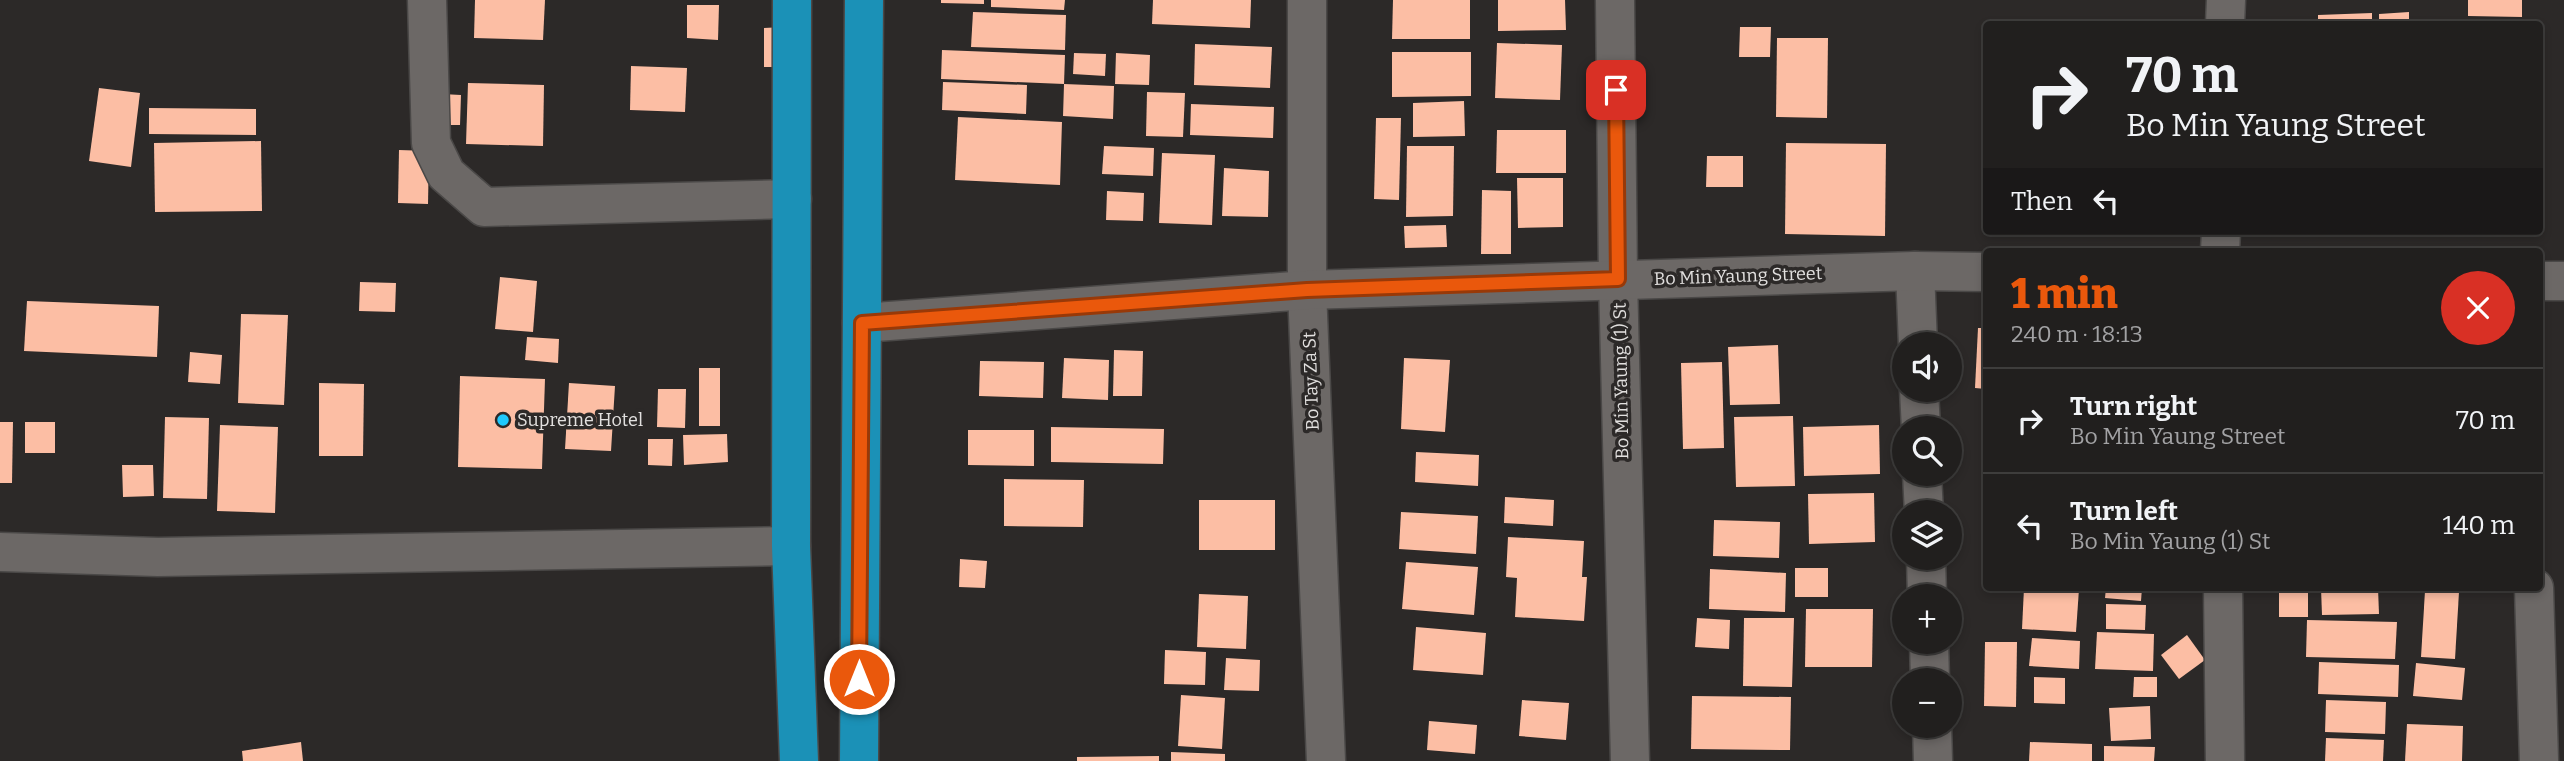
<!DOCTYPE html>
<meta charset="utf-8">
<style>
:root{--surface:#211f1e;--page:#292727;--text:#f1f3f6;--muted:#a2a2a4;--line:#3e3d3c;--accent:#ea580c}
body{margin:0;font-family:Bitter,serif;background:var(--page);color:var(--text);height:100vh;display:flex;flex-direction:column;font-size:26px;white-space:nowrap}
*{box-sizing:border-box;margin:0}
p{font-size:23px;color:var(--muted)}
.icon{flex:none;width:38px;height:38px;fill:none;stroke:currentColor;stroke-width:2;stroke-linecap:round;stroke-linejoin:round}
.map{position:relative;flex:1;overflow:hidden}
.panel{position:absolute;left:1983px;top:248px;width:560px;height:343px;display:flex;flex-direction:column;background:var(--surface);border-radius:7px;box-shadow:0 4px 10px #0003,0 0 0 2px var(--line)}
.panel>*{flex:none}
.top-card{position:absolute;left:1983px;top:21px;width:560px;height:214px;border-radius:7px;box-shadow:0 4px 10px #0003,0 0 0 2px var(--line);background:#211f1e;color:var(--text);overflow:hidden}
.tools{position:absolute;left:1892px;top:332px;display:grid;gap:14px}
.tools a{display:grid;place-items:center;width:70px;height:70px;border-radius:50%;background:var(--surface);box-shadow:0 4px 10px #0003,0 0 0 2px var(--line);font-size:35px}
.pin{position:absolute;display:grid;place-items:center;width:60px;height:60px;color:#fff;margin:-30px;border-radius:14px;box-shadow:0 4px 10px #0006}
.me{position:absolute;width:77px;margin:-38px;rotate:0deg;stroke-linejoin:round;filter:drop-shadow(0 0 5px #0008)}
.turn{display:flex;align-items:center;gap:24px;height:147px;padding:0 28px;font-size:32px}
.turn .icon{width:91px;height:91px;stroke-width:2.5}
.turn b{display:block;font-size:49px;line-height:60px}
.then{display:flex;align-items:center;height:66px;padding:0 28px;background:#0003;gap:14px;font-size:26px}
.round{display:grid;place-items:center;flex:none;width:74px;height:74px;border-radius:37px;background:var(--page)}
.headline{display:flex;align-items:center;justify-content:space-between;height:119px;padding:0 28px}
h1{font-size:42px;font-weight:800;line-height:52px;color:var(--accent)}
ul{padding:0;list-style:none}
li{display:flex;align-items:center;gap:21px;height:105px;padding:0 28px;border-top:2px solid var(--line)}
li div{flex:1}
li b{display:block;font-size:26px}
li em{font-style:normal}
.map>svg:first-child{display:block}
.building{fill:#fcbea4}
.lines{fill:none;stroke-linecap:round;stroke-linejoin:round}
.street-casing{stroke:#4a4847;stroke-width:41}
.highway-casing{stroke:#4a4847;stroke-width:41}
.street{stroke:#6c6866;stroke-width:38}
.highway{stroke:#1b91b7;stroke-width:38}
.route-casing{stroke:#983908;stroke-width:18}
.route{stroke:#ea580c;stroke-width:12}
.poi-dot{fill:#20c9fd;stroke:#2c2928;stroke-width:2.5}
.labels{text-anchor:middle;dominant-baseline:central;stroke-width:7;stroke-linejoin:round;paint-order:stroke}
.street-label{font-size:18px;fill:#e2e0df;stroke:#2c2928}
.poi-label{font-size:18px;fill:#e2e0df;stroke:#2c2928;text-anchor:start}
</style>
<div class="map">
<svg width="2564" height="761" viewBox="0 0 2564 761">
<rect width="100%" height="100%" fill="#2c2928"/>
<g class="building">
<polygon points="475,0 545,0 543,40 474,38"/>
<polygon points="941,0 984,0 984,4 941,3"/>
<polygon points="991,0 1065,0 1064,10 991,7"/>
<polygon points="1153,0 1251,0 1250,28 1152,24"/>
<polygon points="1393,0 1470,0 1470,39 1392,39"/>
<polygon points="1498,0 1565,0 1566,30 1498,31"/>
<polygon points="2468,0 2522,0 2522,17 2468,16"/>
<polygon points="687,5 719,5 718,40 687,38"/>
<polygon points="973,12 1066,15 1065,50 971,47"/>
<polygon points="2409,12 2409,24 2379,24 2379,14"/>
<polygon points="2372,13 2372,24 2318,24 2318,15"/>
<polygon points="783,27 783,67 764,67 764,28"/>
<polygon points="1740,27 1771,27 1770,57 1739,57"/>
<polygon points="1777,38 1828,38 1827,118 1776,117"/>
<polygon points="1497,43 1562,45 1560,100 1495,98"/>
<polygon points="1195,44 1272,47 1270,88 1194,85"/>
<polygon points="942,50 1065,55 1064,84 941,79"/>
<polygon points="1392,52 1471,52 1471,96 1392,97"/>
<polygon points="1074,53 1106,54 1105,76 1073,74"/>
<polygon points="1116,53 1150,55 1149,85 1115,84"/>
<polygon points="631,66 687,68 685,112 630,110"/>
<polygon points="943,82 1027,85 1026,114 942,110"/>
<polygon points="468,83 544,85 543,146 466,144"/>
<polygon points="1064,84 1114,86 1113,119 1063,116"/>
<polygon points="99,88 140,93 131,167 89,161"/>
<polygon points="1147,92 1185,93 1183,137 1146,136"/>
<polygon points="442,94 461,95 460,125 441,125"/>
<polygon points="1464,101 1465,136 1413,137 1413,103"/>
<polygon points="1191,104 1274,107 1273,138 1190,135"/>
<polygon points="149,108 256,109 256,135 149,134"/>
<polygon points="958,117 1062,122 1060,185 955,180"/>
<polygon points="1376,118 1401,118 1399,200 1374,199"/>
<polygon points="1497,130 1566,130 1566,173 1496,173"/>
<polygon points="261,141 262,211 155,212 154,143"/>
<polygon points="1786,143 1886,144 1885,236 1785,234"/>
<polygon points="1104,146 1154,148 1153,176 1102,174"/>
<polygon points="1407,146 1454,146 1453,216 1406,217"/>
<polygon points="399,150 429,151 428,204 398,203"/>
<polygon points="1162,153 1215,155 1212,225 1159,223"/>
<polygon points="1707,156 1743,156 1743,187 1706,187"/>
<polygon points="1224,168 1269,171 1268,217 1222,216"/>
<polygon points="1517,178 1563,178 1563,227 1518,228"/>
<polygon points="1482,190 1511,191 1511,254 1481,254"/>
<polygon points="1107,191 1144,193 1143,221 1106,220"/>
<polygon points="1446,225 1447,247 1405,248 1404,226"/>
<polygon points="500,277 537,281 533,332 495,329"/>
<polygon points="360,282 396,283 395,312 359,311"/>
<polygon points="27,301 159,306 157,357 24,351"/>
<polygon points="241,314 288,315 284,405 238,403"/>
<polygon points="1978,328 1986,328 1986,389 1975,388"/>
<polygon points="527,337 559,339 558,363 525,360"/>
<polygon points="1778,345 1780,404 1730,405 1728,347"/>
<polygon points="1114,350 1143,351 1142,396 1113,396"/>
<polygon points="190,352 222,355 220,384 188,382"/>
<polygon points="1064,358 1109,360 1108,400 1062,398"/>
<polygon points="1404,358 1450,360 1445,432 1401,429"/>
<polygon points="980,361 1044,362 1043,398 979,396"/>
<polygon points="1722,362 1724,448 1683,449 1681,363"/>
<rect x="699" y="368" width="21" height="58"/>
<polygon points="460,376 545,379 542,469 458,467"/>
<polygon points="319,383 364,384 363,456 319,456"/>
<polygon points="569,383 615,386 611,451 565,449"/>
<polygon points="658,389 686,389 685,428 657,427"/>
<polygon points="1793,416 1795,486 1736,487 1734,417"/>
<polygon points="165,417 209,418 207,499 163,498"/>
<polygon points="0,422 13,422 12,483 0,483"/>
<rect x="25" y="422" width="30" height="31"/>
<polygon points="220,425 278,427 275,513 217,511"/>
<polygon points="1879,425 1880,474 1804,476 1803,427"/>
<polygon points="1051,427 1164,429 1163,464 1051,462"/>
<polygon points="968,430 1034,430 1034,466 968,465"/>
<polygon points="727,434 728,462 684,465 683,435"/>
<polygon points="648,439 673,439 672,466 648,465"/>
<polygon points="1982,442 1986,442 1986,483 1981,483"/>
<polygon points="1416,452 1479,455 1478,486 1415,482"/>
<polygon points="122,465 153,465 154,496 123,497"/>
<polygon points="1004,479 1084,480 1083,527 1004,526"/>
<polygon points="1874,493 1875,542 1809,544 1808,494"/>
<polygon points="1505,497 1554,500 1553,526 1504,523"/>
<rect x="1199" y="500" width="76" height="50"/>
<polygon points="1401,512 1478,516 1476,554 1399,549"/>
<polygon points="1714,520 1780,522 1779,558 1713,556"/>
<polygon points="1508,537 1584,541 1582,577 1587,577 1584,621 1515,617 1517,578 1506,577"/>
<polygon points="960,559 987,561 985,588 959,587"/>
<polygon points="1406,562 1478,567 1474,615 1402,609"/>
<rect x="1795" y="568" width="33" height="29"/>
<polygon points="1710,569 1786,573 1785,612 1709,609"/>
<polygon points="2024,588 2079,589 2076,632 2022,629"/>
<polygon points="2106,588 2142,588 2141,601 2105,598"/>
<polygon points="2321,588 2378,588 2379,614 2322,615"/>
<polygon points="2308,590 2308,617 2279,617 2279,591"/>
<polygon points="2425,591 2459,592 2455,659 2421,657"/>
<polygon points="1199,594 1248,596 1246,649 1197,647"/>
<polygon points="2106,604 2146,605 2145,630 2106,629"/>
<polygon points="1806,609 1873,609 1872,667 1805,667"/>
<polygon points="1697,618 1730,620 1729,649 1695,647"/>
<polygon points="1744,618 1794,618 1792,687 1743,686"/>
<polygon points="2307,620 2397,622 2395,659 2306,657"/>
<polygon points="1416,627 1486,633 1483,675 1413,670"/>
<polygon points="2097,632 2154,634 2153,671 2095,669"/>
<polygon points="2187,635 2205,660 2179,679 2161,655"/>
<polygon points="2032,638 2080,641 2079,669 2029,666"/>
<polygon points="1985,642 2017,642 2016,707 1984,706"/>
<polygon points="1165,650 1206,652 1205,685 1164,684"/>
<polygon points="1226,658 1260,660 1259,691 1224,690"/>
<polygon points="2319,662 2399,665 2398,697 2318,694"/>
<polygon points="2416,663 2465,668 2462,700 2413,696"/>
<polygon points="2034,677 2065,678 2065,704 2034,703"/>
<polygon points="2134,677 2157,677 2157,697 2133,697"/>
<polygon points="1181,695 1225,698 1222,749 1178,746"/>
<polygon points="1692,696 1791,697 1790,750 1691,749"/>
<polygon points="1522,700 1569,703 1566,740 1519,736"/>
<polygon points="2326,700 2386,702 2385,734 2325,732"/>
<polygon points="2150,706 2151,739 2111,741 2109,708"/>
<polygon points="1429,721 1477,725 1475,754 1427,750"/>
<polygon points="2407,724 2463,726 2462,761 2405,761"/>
<polygon points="2326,738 2384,740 2383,761 2325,761"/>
<polygon points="301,742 303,761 243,761 242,751"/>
<polygon points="2030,742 2092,744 2092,761 2029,761"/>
<polygon points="2104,746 2155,747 2154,761 2104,761"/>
<polygon points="1171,752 1225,754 1225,761 1171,761"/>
<polygon points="1159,756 1159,761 1077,761 1077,757"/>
</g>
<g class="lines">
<g class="street-casing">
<g id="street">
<polyline points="427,0 431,143 446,174 484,207 792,199"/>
<polyline points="1307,0 1307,290 1326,761"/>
<polyline points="1615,0 1618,279 1630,761"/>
<polyline points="2225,24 2226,0"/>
<polyline points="2220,252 2221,231"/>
<polyline points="1915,271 1918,345"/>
<polyline points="2539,281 2564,281"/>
<polyline points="862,323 1307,290 1915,271 1986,272"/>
<polyline points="1919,390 1921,429"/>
<polyline points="1922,474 1924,513"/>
<polyline points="0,552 158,557 791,546"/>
<polyline points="1926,558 1927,597"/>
<polyline points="2223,588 2225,761"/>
<polyline points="2534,588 2539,761"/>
<polyline points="1929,642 1930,681"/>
<polyline points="1932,726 1933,761"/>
</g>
</g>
<g class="highway-casing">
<g id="highway">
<polyline points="792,0 791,546 799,761"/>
<polyline points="859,761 864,0"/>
</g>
</g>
<use href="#street" class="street"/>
<use href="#highway" class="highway"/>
</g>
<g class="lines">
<g class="route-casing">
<polyline id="route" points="859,679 862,323 1307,290 1618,279 1616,90"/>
</g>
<use href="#route" class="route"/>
</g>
<circle class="poi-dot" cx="503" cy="420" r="7"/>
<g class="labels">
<g class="street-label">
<text transform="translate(1738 276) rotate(-2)">Bo Min Yaung Street</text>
<text transform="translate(1311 381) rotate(-92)">Bo Tay Za St</text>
<text transform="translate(1621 381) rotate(-91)">Bo Min Yaung (1) St</text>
</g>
<g class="poi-label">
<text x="517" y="420">Supreme Hotel</text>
</g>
</g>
</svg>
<div class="tools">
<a><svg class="icon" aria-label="sound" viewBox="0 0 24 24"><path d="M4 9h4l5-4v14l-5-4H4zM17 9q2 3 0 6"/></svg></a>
<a><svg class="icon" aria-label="search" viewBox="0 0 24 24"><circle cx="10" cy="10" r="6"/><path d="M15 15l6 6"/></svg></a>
<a><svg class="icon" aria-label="layers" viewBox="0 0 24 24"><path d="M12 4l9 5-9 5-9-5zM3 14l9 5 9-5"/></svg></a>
<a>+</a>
<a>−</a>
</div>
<div class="pin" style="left:1616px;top:90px;background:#d93025"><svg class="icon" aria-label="arrive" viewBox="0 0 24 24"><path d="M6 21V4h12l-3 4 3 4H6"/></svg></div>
<svg class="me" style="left:859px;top:679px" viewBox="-20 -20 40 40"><circle r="17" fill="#ea580c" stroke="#fff" stroke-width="3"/><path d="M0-11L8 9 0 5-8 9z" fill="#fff"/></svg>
<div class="top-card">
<div class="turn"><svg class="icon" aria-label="right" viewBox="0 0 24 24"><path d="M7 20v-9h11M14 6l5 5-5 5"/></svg><div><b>70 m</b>Bo Min Yaung Street</div></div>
<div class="then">Then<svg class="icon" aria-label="left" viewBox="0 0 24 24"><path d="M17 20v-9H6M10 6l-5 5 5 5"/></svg></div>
</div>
<section class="panel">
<div class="headline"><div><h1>1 min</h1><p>240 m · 18:13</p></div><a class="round" style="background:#d93025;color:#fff"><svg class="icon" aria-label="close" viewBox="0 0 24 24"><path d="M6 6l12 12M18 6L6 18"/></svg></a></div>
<ul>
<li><svg class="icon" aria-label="right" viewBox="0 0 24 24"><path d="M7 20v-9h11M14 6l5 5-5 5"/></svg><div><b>Turn right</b><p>Bo Min Yaung Street</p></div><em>70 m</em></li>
<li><svg class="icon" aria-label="left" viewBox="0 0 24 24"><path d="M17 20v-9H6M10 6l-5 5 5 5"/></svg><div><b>Turn left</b><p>Bo Min Yaung (1) St</p></div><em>140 m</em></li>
</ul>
</section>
</div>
